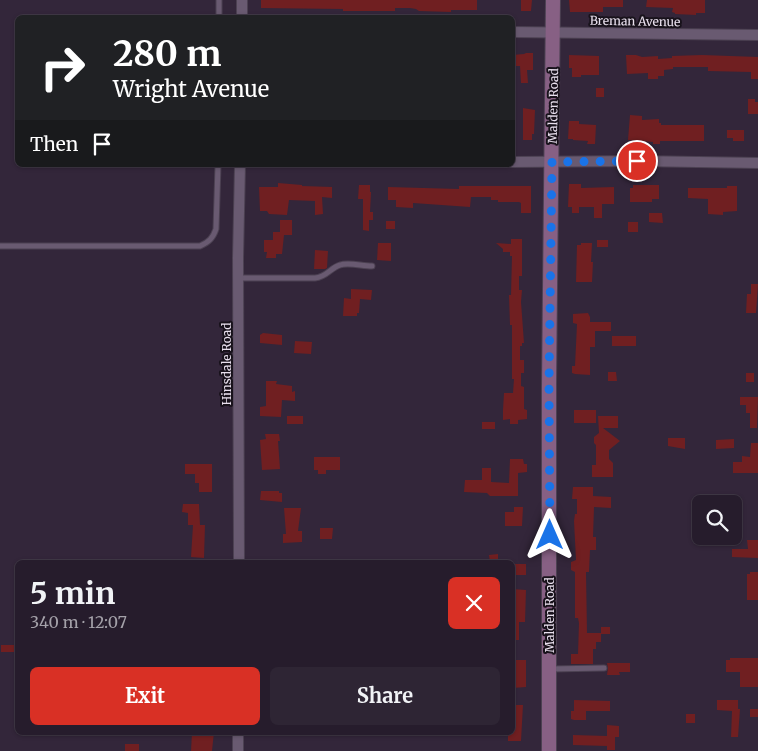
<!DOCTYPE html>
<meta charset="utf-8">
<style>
:root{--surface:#261c2c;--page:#2e2534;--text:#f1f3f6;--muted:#a4a1a9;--line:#423a48;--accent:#d93025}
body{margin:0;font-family:Merriweather,serif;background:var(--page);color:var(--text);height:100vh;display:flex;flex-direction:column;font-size:19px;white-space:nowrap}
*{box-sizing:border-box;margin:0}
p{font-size:16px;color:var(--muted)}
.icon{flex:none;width:28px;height:28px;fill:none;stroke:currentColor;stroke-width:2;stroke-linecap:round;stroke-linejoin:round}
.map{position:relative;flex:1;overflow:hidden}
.panel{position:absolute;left:15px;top:560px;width:500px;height:175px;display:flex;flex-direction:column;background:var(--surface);border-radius:8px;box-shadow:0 1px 4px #0004,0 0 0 1px var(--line)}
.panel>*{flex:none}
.top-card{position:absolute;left:15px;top:15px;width:500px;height:152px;border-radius:8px;box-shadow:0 1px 4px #0004,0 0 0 1px var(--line);background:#202124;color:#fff;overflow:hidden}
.buttons{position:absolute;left:692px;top:495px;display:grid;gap:10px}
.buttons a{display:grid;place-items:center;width:50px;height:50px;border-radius:8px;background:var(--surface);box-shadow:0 1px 4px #0004,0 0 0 1px var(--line);font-size:25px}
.pin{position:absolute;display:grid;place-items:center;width:42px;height:42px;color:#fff;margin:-21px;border:2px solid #fff;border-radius:50%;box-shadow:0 1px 5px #0007}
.me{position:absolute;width:55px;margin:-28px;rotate:0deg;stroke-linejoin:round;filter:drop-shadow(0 0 4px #0008)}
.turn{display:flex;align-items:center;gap:18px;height:105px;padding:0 15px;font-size:22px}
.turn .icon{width:65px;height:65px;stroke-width:2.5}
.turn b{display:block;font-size:35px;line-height:42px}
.then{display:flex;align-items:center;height:48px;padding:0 15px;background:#0003;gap:10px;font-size:19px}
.round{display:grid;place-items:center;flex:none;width:52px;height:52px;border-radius:8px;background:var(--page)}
.summary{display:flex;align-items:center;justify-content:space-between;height:85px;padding:0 15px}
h1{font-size:30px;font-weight:700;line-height:38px}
.primary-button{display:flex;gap:10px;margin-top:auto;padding:10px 15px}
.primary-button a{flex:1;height:58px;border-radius:8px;background:var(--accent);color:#fff;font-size:20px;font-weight:700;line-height:58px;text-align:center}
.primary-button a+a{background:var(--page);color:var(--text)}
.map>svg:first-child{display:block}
.building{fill:#701f21}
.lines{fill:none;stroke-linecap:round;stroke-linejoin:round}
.lane-casing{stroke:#4c4152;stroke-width:7}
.street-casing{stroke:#4c4152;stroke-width:12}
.secondary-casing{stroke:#4c4152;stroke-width:16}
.lane{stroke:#695a71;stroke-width:5}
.street{stroke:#695a71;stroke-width:10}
.secondary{stroke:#876084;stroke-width:14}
.route{stroke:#1a73e8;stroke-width:9;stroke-dasharray:0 16.2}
.labels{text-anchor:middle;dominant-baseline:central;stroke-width:4;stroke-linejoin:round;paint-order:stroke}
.street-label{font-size:12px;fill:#e9e0ee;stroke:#18121b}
</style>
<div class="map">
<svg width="758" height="751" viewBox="0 0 758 751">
<rect width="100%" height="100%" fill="#33263a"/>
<g class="building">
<polygon points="261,0 477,0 477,10 451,10 451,12 419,11 416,9 410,8 395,8 395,11 343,11 343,9 261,8"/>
<polygon points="521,0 532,0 531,11 521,11"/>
<polygon points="569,0 623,0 623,7 603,7 603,12 570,12"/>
<polygon points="647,0 705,0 705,13 696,13 696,15 675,14 675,13 672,12 673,8 646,7"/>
<polygon points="526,53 533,53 533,70 527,70 528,83 521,83 520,66 512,66 512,55 524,54"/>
<polygon points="569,55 599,56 599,75 581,75 581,77 572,77 572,68 569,68"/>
<polygon points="626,55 636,55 642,57 658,56 658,59 672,58 672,56 702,55 758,57 758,79 751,79 751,72 708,71 708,67 673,67 673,69 664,70 664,76 658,76 658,79 648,79 648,73 627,74"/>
<rect x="596" y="88" width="8" height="9"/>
<polygon points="748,99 755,99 755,102 758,102 758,114 748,114"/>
<polygon points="523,108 535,110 534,134 532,134 532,140 523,140"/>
<polygon points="630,115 642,116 642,120 659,119 659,123 661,123 661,125 704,125 704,141 660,141 660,144 653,144 653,142 628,140"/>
<polygon points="569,121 579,121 579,124 596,125 595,144 587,144 588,141 573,140 573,139 568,139"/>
<polygon points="727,130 744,130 744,141 733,141 733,138 727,138"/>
<polygon points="278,183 302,185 302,186 332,187 332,198 322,197 323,214 315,215 315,201 289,200 287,215 269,214 267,211 260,211 259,187 278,187"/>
<polygon points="569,184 581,184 581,188 614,187 614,204 602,204 602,218 594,218 594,207 579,207 579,213 572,213 572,207 568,207"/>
<polygon points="359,185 370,185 370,192 371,192 370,212 373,212 373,220 369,220 369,231 363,230 363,199 358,199"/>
<polygon points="633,185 659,185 659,199 652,199 652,202 630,202 630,188 633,188"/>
<polygon points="459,186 531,186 531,213 521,213 521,203 519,202 498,202 498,200 491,200 491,197 471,197 470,207 413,203 413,208 396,207 396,200 388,200 388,187 459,189"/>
<polygon points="727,186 737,186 737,211 723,212 723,215 708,214 708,199 688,198 688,188 727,188"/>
<polygon points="649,213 662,213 663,223 649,222"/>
<polygon points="280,220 292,220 292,235 284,235 282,254 276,254 276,258 266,258 267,252 264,252 264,240 273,240 273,232 280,232"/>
<rect x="386" y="221" width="9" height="8"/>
<rect x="628" y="222" width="10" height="10"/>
<polygon points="511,239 522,239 522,276 519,276 519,290 522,290 521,302 524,343 522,343 522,346 520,346 520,360 524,360 524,373 521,373 521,386 524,387 524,409 527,410 527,419 518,420 518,424 510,424 510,419 503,420 503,410 504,393 513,393 514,379 512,379 512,325 510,325 509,295 511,295 512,256 510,256 510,252 503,252 503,249 496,243 511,244"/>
<rect x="597" y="240" width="11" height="7"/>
<polygon points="378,243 391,243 391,261 377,260"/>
<polygon points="581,243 592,243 591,262 593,262 592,282 576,282 577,245 581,245"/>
<polygon points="315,250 328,251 327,268 325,269 314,269"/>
<polygon points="751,284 758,284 756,313 746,313 747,294 751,294"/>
<polygon points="351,289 372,290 371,300 360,299 359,313 357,313 357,316 343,316 344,298 351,299"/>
<polygon points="588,313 590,317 590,322 611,322 611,331 595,331 595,347 590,347 590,375 575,374 572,373 572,366 575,366 577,324 573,323 573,314"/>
<polygon points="263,333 282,335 282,345 260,343 260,335"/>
<rect x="612" y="336" width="24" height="10"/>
<polygon points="295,341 312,342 311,354 294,353"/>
<polygon points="608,372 616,372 617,381 608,381"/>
<rect x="746" y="373" width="8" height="9"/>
<polygon points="266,381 277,381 276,384 292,386 292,392 295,391 295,401 282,400 281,417 260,416 260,407 266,406"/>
<polygon points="740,397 758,397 757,428 750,428 750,413 746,413 746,405 740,405"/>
<rect x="574" y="410" width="22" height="13"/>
<rect x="287" y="416" width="16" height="8"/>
<polygon points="598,416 618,416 618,428 603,428 620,441 609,450 609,459 613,463 613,477 592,477 592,465 596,465 596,445 594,443 594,437 599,433"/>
<rect x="482" y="422" width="13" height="7"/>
<polygon points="265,434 279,434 280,441 278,441 280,469 262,470 260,440 266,439"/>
<polygon points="668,438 685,438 685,449 668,446"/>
<polygon points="734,439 734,448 716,449 716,440"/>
<polygon points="751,443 758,443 758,473 733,473 733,462 742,462 742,456 750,457"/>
<polygon points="314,457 340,457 340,470 326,470 326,474 318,474 318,470 314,470"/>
<polygon points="510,459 523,459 524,464 527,464 527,472 518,473 518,496 490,496 487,493 464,492 465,480 482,480 482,468 491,468 491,482 509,483"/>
<polygon points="185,464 212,464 212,492 199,492 199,483 195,483 195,474 185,474"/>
<polygon points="573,487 593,487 593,496 611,497 611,508 594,507 593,537 596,537 596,550 590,550 589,572 586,572 587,633 601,633 601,627 610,627 610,634 601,634 601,642 596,642 596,649 593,649 593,664 571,664 571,654 578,654 579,623 578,618 575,618 575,572 571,570 571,562 576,560 574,521 575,514 577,514 577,499 572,499"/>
<polygon points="261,491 279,491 279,493 282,493 282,502 260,500"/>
<polygon points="183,504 199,504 200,525 205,525 204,558 191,557 193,525 188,525 188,513 182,512"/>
<polygon points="514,507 523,507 522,526 505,526 505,512 514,512"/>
<polygon points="284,508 301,508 298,531 302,531 302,542 283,543 283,534 286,534"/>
<polygon points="320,528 333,528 332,539 320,539"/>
<polygon points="747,540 758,540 758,558 732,557 732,549 748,549"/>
<polygon points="498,554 498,562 490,562 489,555"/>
<rect x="512" y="564" width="14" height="11"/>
<polygon points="750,572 758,572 758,600 747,600 747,574 750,574"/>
<polygon points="512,589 526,590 525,622 519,622 519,640 512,640"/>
<rect x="1" y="645" width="17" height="7"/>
<polygon points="730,658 758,658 758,687 740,687 740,672 726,672 726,660 730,660"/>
<polygon points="512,660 526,660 526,687 512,688"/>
<polygon points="607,663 630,663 630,672 619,672 620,675 607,675 608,668"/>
<polygon points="574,700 610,701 610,711 586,711 586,720 574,720 571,719 571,711 574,711"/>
<polygon points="717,700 738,700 738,709 740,709 738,737 731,737 732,711 717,710"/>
<polygon points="512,705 523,705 521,741 508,741 508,732 512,732"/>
<rect x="750" y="709" width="8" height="8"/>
<rect x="686" y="714" width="9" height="9"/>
<polygon points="607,725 619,726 619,737 615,737 615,750 607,750 607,746 573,745 573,735 607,736"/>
<polygon points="192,732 214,732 212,751 191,751"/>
<rect x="125" y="744" width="14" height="7"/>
</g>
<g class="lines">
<g class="lane-casing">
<g id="lane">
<polyline points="219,18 219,0"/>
<path d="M0,246H200C209,242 213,238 216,229L218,165"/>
<path d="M238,278H315C327,277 330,268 340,265C348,262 362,266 372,266"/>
<polyline points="550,669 604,668"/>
</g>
</g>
<g class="street-casing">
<g id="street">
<polyline points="242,18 242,0"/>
<polyline points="512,32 758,35"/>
<polyline points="512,162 637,161 758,163"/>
<polyline points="239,562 238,258 240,165"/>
<polyline points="238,751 238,732"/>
</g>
</g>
<g class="secondary-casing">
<polyline id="secondary" points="549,751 549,385 553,0"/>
</g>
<use href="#lane" class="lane"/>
<use href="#street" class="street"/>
<use href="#secondary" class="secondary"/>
</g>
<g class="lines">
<polyline class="route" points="550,535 549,385 552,162 637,161"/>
</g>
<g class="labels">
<g class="street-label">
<text transform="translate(635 21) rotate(1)">Breman Avenue</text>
<text transform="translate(553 106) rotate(-89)">Malden Road</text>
<text transform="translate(226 364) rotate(-90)">Hinsdale Road</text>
<text transform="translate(549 615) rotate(-90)">Malden Road</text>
</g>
</g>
</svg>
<div class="buttons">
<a><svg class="icon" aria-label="search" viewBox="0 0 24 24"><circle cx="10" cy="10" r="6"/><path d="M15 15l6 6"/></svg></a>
</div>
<div class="pin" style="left:637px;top:161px;background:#d93025"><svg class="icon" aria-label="arrive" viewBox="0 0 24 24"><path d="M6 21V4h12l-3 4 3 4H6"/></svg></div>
<svg class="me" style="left:550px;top:535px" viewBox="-20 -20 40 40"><path d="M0-17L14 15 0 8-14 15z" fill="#1a73e8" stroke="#fff" stroke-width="4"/></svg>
<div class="top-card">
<div class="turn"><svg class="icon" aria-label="right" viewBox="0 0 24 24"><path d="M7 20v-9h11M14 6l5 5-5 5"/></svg><div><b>280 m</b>Wright Avenue</div></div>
<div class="then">Then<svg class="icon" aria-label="arrive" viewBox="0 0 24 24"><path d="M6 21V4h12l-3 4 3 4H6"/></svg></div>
</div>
<section class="panel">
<div class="summary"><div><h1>5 min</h1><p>340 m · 12:07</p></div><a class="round" style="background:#d93025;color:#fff"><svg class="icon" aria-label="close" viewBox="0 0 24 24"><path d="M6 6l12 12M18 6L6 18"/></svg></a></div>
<div class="primary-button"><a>Exit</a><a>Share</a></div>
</section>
</div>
